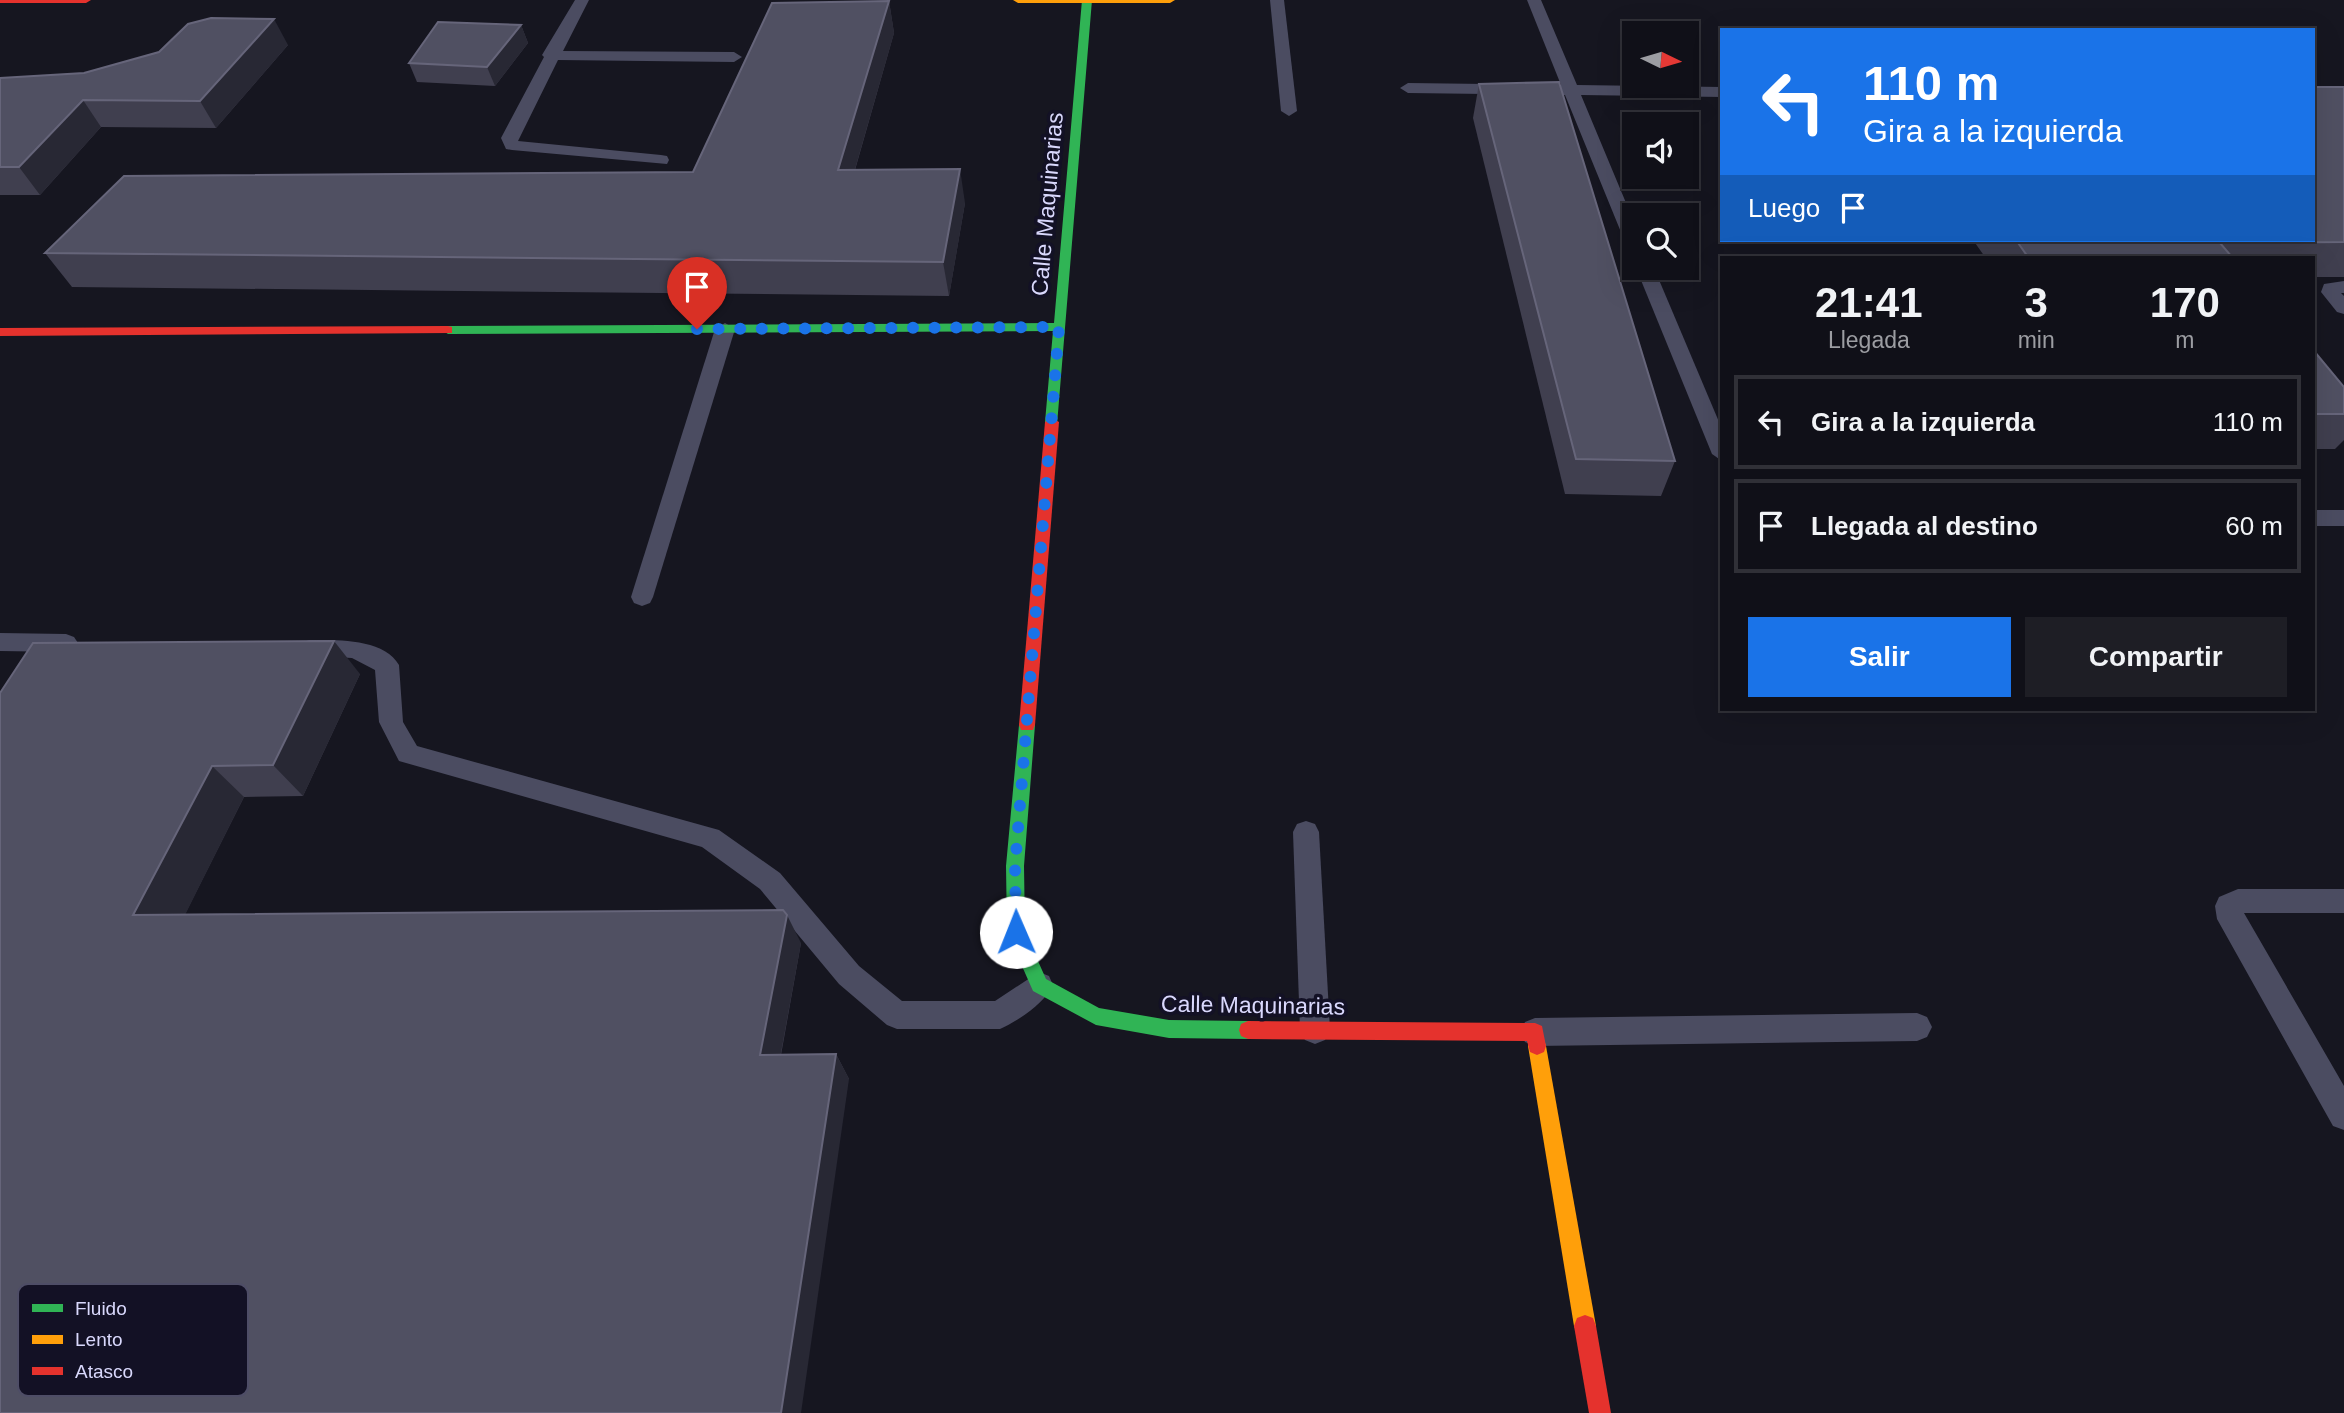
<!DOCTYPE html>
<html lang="es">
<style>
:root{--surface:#101018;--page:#1e1e25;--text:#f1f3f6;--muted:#9c9da2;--line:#303037;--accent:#1a73e8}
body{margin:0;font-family:Helvetica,sans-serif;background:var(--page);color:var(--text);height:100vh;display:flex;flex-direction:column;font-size:26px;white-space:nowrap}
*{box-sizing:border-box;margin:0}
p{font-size:23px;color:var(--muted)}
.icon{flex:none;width:38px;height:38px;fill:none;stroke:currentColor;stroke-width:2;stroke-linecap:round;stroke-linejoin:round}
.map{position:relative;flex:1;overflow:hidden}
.sheet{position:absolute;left:1720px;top:256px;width:595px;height:455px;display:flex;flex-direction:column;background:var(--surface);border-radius:0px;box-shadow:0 7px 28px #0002,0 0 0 2px var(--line)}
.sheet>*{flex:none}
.guide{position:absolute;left:1720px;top:28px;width:595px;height:214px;border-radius:0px;box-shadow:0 7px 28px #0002,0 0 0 2px var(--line);background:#1a73e8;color:#fff;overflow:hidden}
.needle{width:46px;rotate:95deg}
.buttons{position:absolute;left:1622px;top:21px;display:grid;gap:14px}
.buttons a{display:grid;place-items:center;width:77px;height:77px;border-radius:0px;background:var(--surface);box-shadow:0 7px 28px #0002,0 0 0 2px var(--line);font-size:35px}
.pin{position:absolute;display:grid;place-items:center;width:60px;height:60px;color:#fff;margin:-72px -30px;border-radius:50% 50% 50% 0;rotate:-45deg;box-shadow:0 0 7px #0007}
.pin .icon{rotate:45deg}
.me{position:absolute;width:77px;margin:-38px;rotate:359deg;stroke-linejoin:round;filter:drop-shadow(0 0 5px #0008)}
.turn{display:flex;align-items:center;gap:24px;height:147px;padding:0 28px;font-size:32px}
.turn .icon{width:91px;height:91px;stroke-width:2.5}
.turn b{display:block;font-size:49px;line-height:60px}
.then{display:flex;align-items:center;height:66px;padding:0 28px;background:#0003;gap:14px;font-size:26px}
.eta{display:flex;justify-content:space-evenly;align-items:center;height:119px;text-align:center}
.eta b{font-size:42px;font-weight:600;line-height:49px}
.cta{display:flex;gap:14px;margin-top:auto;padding:14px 28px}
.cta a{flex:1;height:80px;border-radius:0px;background:var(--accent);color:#fff;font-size:28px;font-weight:600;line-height:80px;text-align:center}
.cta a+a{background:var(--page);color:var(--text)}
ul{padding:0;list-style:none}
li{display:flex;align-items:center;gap:21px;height:94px;margin:0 14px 10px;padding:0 14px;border:4px solid var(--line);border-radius:0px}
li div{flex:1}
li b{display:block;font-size:26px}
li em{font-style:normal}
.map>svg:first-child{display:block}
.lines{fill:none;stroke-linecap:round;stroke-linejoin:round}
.lane{fill:#4b4c61;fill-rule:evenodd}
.fast{fill:#30b455;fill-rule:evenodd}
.slow{fill:#ff9f0a;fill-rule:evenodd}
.jam{fill:#e5322d;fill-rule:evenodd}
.wall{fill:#403f4f}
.shaded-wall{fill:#282834}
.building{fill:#505062;stroke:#66657a;stroke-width:2}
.route{stroke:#1a73e8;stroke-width:12;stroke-dasharray:0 21.6}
.labels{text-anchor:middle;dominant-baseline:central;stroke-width:7;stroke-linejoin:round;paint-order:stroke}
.street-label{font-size:23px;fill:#d9d8fc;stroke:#131125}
.key{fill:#131125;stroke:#4e4d66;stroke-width:2}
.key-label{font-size:19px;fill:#d9d8fc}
</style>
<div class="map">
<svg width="2344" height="1413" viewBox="0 0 2344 1413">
<rect width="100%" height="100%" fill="#161620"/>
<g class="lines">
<g class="lane">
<polygon points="575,0 589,0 563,51 734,52 742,57 734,62 558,60 518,141 661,155 667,156 669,160 667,164 512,150 506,149 501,138 544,57 542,55"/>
<polygon points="1270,0 1284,0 1297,111 1289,116 1281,111"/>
<polygon points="1527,0 1541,0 1577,85 1722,87 1722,97 1581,95 1634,222 1634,247 1625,242 1565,95 1408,93 1400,88 1408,83 1561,85"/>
<polygon points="1636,268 1654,268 1722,429 1722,461 1712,454"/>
<polygon points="2344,281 2344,293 2341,293 2344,296 2344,314 2337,312 2321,292 2324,284"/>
<polygon points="725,323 735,329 653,597 650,603 642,606 634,603 631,597 715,329"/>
<rect x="2314" y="510" width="30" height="16"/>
<polygon points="0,633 66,634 74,637 78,643 74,649 66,652 0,651"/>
<path d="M309,640C335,640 384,638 399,665L403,722L417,746L719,830L780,873L859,966L902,1001H995L1039,972L1049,976L1053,985C1045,1003 1018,1021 1000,1029H897L887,1025L839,984L760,889L702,847L399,761L379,722L375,670L352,658L301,655L297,649L301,643Z"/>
<polygon points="1306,821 1315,824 1319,832 1330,1030 1325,1040 1315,1044 1305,1040 1300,1030 1293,832 1297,824"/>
<polygon points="2238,889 2344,889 2344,913 2244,913 2344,1086 2344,1130 2333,1126 2217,919 2215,906 2219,897"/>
<polygon points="1917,1013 1927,1017 1932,1027 1927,1037 1917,1041 1535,1046 1525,1042 1520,1032 1525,1022 1535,1018"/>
</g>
<g class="fast">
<polygon points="1082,0 1092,0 1057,425 1047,425 1045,422 1053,331 448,334 442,330 448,326 1054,323"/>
<polygon points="1027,719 1033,720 1035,725 1024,866 1025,932 1046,979 1099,1008 1169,1020 1248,1021 1255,1024 1257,1030 1255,1036 1248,1039 1169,1038 1096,1025 1033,991 1007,932 1006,866 1019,725 1021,720"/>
</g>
<g class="slow">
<polygon points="1013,0 1175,0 1170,3 1018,3"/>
<polygon points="1537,1037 1544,1040 1546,1046 1596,1326 1593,1334 1585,1337 1577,1334 1574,1326 1528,1046 1530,1040"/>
</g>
<g class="jam">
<polygon points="0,0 91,0 86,3 0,3"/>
<polygon points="448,326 452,327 452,333 0,336 0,328"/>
<polygon points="1052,418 1059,422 1035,725 1033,730 1021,730 1019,725 1045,422"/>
<polygon points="1248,1021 1535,1023 1542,1026 1546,1046 1544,1052 1537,1055 1530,1052 1527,1041 1248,1039 1241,1036 1239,1030 1241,1024"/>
<polygon points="1585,1315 1593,1318 1596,1326 1611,1413 1589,1413 1574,1326 1577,1318"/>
</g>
</g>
<g class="wall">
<polygon points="889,1 894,33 855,170 965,203 949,296 72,287 45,253 693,172"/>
<polygon points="521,25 528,43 495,86 417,82 409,63"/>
<polygon points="288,45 216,128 101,127 40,195 0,195 0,78 84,73 159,52"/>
<polygon points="1479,84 1675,461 1661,496 1565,494 1473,118"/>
<polygon points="2344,87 2344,277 2314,277 2314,257 1985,257 1973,240 2314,240"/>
<polygon points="2314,351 2344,387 2344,440 2335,449 2314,449"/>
<polygon points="33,643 360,674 303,796 244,797 185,914 801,943 781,1055 836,1054 849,1079 0,1413"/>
</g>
<g class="shaded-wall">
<polygon points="889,1 894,33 845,204 838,170"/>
<polygon points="274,19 288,45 216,128 200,101"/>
<polygon points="521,25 528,43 495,86 487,67"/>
<polygon points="83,100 101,127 40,195 19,167"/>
<polygon points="960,169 965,203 949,296 943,262"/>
<polygon points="334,641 360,674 303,796 273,765"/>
<polygon points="212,766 244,797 171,943 133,915"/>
<polygon points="787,915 801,943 776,1080 760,1055"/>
<polygon points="836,1054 849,1079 801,1413 781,1413"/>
</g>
<g class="building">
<polygon points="889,1 838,170 960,169 943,262 45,253 124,176 693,172 772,3"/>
<polygon points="211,18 274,19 200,101 83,100 19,167 0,167 0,78 84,73 159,52 188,24"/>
<polygon points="438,22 521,25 487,67 409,63"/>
<polygon points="1559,82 1675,461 1576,459 1479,84"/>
<polygon points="2314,87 2344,87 2344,242 2220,243 2232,257 2028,257 2016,240 2314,240"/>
<polygon points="2314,351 2344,387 2344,414 2314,414"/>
<polygon points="334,641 273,765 212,766 133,915 783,910 787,915 760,1055 836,1054 781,1413 0,1413 0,693 33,643"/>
</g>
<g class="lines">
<polyline class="route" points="697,329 1059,327 1015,866 1016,932"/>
</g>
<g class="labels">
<g class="street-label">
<text transform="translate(1047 204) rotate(-85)">Calle Maquinarias</text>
<text transform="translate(1253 1005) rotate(1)">Calle Maquinarias</text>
</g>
</g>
<rect x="18" y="1284" width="230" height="112" rx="10" class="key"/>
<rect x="32" y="1304" width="31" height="8" fill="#30b455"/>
<rect x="32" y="1335" width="31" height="9" fill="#ff9f0a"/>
<rect x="32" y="1367" width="31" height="8" fill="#e5322d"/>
<g class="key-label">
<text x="75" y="1315">Fluido</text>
<text x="75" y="1346">Lento</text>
<text x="75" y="1378">Atasco</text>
</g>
</svg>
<div class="buttons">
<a><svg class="needle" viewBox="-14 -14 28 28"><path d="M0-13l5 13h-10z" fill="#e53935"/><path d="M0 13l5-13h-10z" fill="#9c9da2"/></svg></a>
<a><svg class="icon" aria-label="sound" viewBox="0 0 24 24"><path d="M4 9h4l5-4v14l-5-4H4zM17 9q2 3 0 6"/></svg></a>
<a><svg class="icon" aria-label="search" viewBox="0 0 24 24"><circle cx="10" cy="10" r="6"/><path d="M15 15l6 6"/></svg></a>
</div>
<div class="pin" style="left:697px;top:329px;background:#d93025"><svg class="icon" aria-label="arrive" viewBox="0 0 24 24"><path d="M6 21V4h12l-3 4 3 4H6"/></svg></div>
<svg class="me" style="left:1016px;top:932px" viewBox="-20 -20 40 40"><circle r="19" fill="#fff"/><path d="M0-13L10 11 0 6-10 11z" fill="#1a73e8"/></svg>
<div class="guide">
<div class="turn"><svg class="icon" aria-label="left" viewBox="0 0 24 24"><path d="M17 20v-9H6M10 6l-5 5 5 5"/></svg><div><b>110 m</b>Gira a la izquierda</div></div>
<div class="then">Luego<svg class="icon" aria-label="arrive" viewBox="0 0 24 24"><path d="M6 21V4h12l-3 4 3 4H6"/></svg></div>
</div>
<section class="sheet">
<div class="eta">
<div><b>21:41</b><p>Llegada</p></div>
<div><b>3</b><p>min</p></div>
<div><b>170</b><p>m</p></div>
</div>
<ul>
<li><svg class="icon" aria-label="left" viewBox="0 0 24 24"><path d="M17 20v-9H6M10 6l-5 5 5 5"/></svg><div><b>Gira a la izquierda</b></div><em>110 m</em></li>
<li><svg class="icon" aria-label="arrive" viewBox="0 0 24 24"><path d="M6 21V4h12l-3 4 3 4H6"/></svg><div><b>Llegada al destino</b></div><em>60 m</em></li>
</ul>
<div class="cta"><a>Salir</a><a>Compartir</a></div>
</section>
</div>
